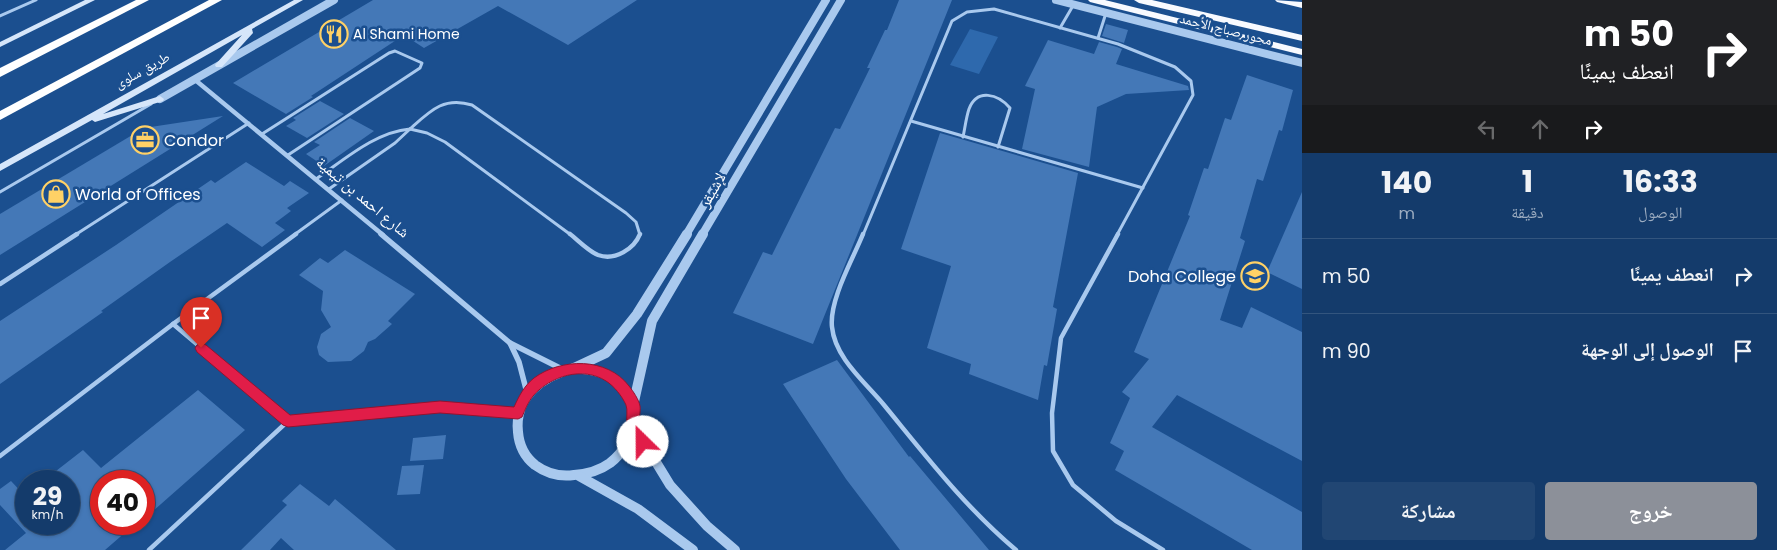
<!DOCTYPE html>
<html lang="ar">
<meta charset="utf-8">
<style>
:root{--surface:#143b6b;--page:#214673;--text:#f1f3f6;--muted:#9dadc1;--line:#33557e;--accent:#8c9099}
body{margin:0;font-family:Poppins,"Noto Naskh Arabic",sans-serif;background:var(--page);color:var(--text);direction:rtl;height:100vh;display:flex;flex-direction:column;font-size:19px;white-space:nowrap}
*{box-sizing:border-box;margin:0}
p{font-size:16px;color:var(--muted)}
.icon{flex:none;width:28px;height:28px;fill:none;stroke:currentColor;stroke-width:2;stroke-linecap:round;stroke-linejoin:round}
.map{position:relative;flex:1;overflow:hidden;direction:ltr}
.panel{display:flex;flex-direction:column;background:var(--surface);width:475px}
.panel>*{flex:none}
.hud{background:#202124;color:#fff;overflow:hidden}
.speed{position:absolute;left:15px;top:470px;display:flex;gap:10px;font-size:25px;font-weight:700;text-align:center}
.speed>*{display:grid;place-content:center;width:65px;height:65px;border-radius:50%;background:var(--surface);box-shadow:0 1px 4px #0004,0 0 0 1px var(--line);line-height:1}
.speed small{font-size:12px;font-weight:400}
.speed .limit{border:8px solid #d22;background:#fff;color:#111}
.pin{position:absolute;display:grid;place-items:center;width:42px;height:42px;color:#fff;margin:-51px -21px;border-radius:50% 50% 50% 0;rotate:-45deg;box-shadow:0 0 5px #0007}
.pin .icon{rotate:45deg}
.me{position:absolute;width:55px;margin:-28px;rotate:337deg;stroke-linejoin:round;filter:drop-shadow(0 0 4px #0008)}
.turn{display:flex;align-items:center;gap:18px;height:105px;padding:0 20px;font-size:22px}
.turn .icon{width:65px;height:65px;stroke-width:2.5}
.turn b{display:block;font-size:35px;line-height:42px}
.lanes{display:flex;align-items:center;height:48px;padding:0 20px;background:#0003;justify-content:center;gap:25px;direction:ltr}
.lanes .off{opacity:.35}
.eta{display:flex;justify-content:space-evenly;align-items:center;height:85px;text-align:center}
.eta b{font-size:30px;font-weight:700;line-height:35px}
.cta{display:flex;gap:10px;margin-top:auto;padding:10px 20px}
.cta a{flex:1;height:58px;border-radius:5px;background:var(--accent);color:#fff;font-size:20px;font-weight:700;line-height:58px;text-align:center}
.cta a+a{background:var(--page);color:var(--text)}
ul{padding:0;list-style:none}
li{display:flex;align-items:center;gap:15px;height:75px;padding:0 20px;border-top:1px solid var(--line)}
li div{flex:1}
li b{display:block;font-size:19px}
li em{font-style:normal}
main{display:flex;flex:1;min-height:0}
.map>svg:first-child{display:block}
.green{fill:#2e69ad}
.building{fill:#4478b7}
.lines{fill:none;stroke-linecap:round;stroke-linejoin:round}
.service-far1{stroke:#a9c9ee;stroke-width:3}
.service{stroke:#a9c9ee;stroke-width:4.5}
.minor-far1{stroke:#a9c9ee;stroke-width:4.5}
.minor{stroke:#a9c9ee;stroke-width:5.5}
.tertiary-far1{stroke:#a9c9ee;stroke-width:8}
.tertiary{stroke:#a9c9ee;stroke-width:10}
.secondary{fill:#d6e6fa;fill-rule:evenodd}
.trunk{fill:#f8faff;fill-rule:evenodd}
.motorway{fill:#fff;fill-rule:evenodd}
.route{fill:#e11d48;stroke:#92132f}
.labels{text-anchor:middle;dominant-baseline:central;stroke-width:5;stroke-linejoin:round;paint-order:stroke}
.far-street-label{font-size:14px;fill:#fff;stroke:#1b4f8f}
.far-poi-label{font-size:14px;fill:#fff;stroke:#1b4f8f;text-anchor:start}
.poi-label{font-size:16px;fill:#fff;stroke:#1b4f8f;text-anchor:start}
.street-label{font-size:16px;fill:#fff;stroke:#1b4f8f}
</style>
<main>
<section class="panel">
<div class="hud">
<div class="turn"><svg class="icon" aria-label="right" viewBox="0 0 24 24"><path d="M7 20v-9h11M14 6l5 5-5 5"/></svg><div><b>50 m</b>انعطف يمينًا</div></div>
<div class="lanes"><svg class="icon off" aria-label="left" viewBox="0 0 24 24"><path d="M17 20v-9H6M10 6l-5 5 5 5"/></svg><svg class="icon off" aria-label="ahead" viewBox="0 0 24 24"><path d="M12 20V5M6 11l6-6 6 6"/></svg><svg class="icon" aria-label="right" viewBox="0 0 24 24"><path d="M7 20v-9h11M14 6l5 5-5 5"/></svg></div>
</div>
<div class="eta">
<div><b>16:33</b><p>الوصول</p></div>
<div><b>1</b><p>دقيقة</p></div>
<div><b>140</b><p>m</p></div>
</div>
<ul>
<li><svg class="icon" aria-label="right" viewBox="0 0 24 24"><path d="M7 20v-9h11M14 6l5 5-5 5"/></svg><div><b>انعطف يمينًا</b></div><em>50 m</em></li>
<li><svg class="icon" aria-label="arrive" viewBox="0 0 24 24"><path d="M6 21V4h12l-3 4 3 4H6"/></svg><div><b>الوصول إلى الوجهة</b></div><em>90 m</em></li>
</ul>
<div class="cta"><a>خروج</a><a>مشاركة</a></div>
</section>
<div class="map">
<svg width="1302" height="550" viewBox="0 0 1302 550">
<rect width="100%" height="100%" fill="#1b4f8f"/>
<polygon class="green" points="970,29 998,37 979,74 950,65"/>
<g class="building">
<polygon points="373,0 637,0 568,45 498,6 424,48 404,35 311,96 313,97 286,114 233,83"/>
<polygon points="899,0 952,0 813,344 733,313 763,252 772,255 835,128 840,129 870,68 867,68 885,30 887,30"/>
<polygon points="1106,24 1128,30 1124,43 1102,36"/>
<polygon points="1048,40 1094,54 1099,42 1117,47 1122,49 1116,64 1188,86 1189,90 1126,94 1097,107 1089,167 1022,149 1035,89 1025,86"/>
<polygon points="1247,75 1293,90 1282,131 1279,130 1263,181 1257,179 1240,238 1245,241 1220,320 1242,328 1251,307 1302,332 1302,461 1177,395 1152,427 1302,512 1302,550 1252,550 1115,470 1124,451 1110,443 1130,398 1122,392 1149,359 1134,352 1190,216 1188,215 1204,168 1208,169 1225,118 1231,120"/>
<polygon points="320,101 344,114 307,138 286,126 296,120 293,118"/>
<polygon points="223,116 0,255 0,214 144,128"/>
<polygon points="350,118 374,131 324,166 306,154 320,145 314,142"/>
<polygon points="940,133 1078,173 1053,307 1057,309 1047,366 1044,365 1038,400 969,374 971,364 927,348 951,266 901,249"/>
<polygon points="246,162 284,186 290,181 309,193 287,208 291,211 275,223 285,230 262,247 227,223 170,262 101,311 103,312 0,384 0,321 116,245 211,180 215,183"/>
<polygon points="1302,192 1302,289 1267,272"/>
<polygon points="345,250 415,294 388,321 392,324 375,339 368,342 364,351 351,361 328,362 319,355 317,347 321,334 331,327 321,310 323,291 299,275 320,258 328,263"/>
<polygon points="837,360 909,457 910,456 989,550 900,550 846,479 783,384"/>
<polygon points="198,390 245,430 144,519 144,481 101,481 101,524 135,524 105,550 5,550 26,533 0,505 0,489 11,481 26,497 26,524 69,524 69,481 66,481 56,471 83,450 101,468"/>
<polygon points="446,435 443,459 410,461 413,438"/>
<polygon points="424,465 420,494 397,495 402,466"/>
<polygon points="300,484 329,506 335,499 396,550 294,550 281,538 270,550 241,550 287,505 282,501"/>
</g>
<g class="lines">
<g class="service-far1">
<polyline points="0,16 36,0"/>
<polyline points="1060,28 1074,4"/>
<polyline points="1098,38 1106,13"/>
<polyline points="911,121 1143,188"/>
<path d="M410,129C430,111 444,96 472,105L626,213L636,222L640,235"/>
<polyline points="410,129 427,133 445,142 571,235"/>
<polyline points="262,134 389,53 395,51 422,63 420,68 288,155"/>
<path d="M963,137C965,128 966,118 969,109C977,88 998,94 1010,108L998,147"/>
<path d="M316,179C344,160 375,132 410,129"/>
<polyline points="329,189 395,143 410,129"/>
<polyline points="0,192 151,104"/>
<polyline points="75,235 249,123"/>
<polyline points="294,235 342,200"/>
<polyline points="863,235 952,21 967,12 994,9 1118,44 1175,67 1191,81 1193,95 1117,235"/>
</g>
<g class="service">
<path d="M570,234C578,240 588,251 598,255C615,261 634,249 640,234"/>
<path d="M863,234C853,259 829,300 832,327C835,358 865,382 884,405C926,456 965,507 1016,550"/>
<polyline points="1118,234 1061,338 1052,413 1053,451 1073,485 1116,521 1163,550"/>
<polyline points="0,284 77,234"/>
<polyline points="173,324 288,421"/>
<polyline points="0,456 173,324 296,234"/>
<polyline points="149,550 288,421 439,407 518,413"/>
</g>
<polyline class="minor-far1" points="194,79 383,235"/>
<g class="minor">
<polyline points="381,234 510,343 564,370"/>
<polyline points="510,343 519,362 527,393"/>
</g>
<g class="tertiary-far1">
<polyline points="1056,0 1302,63"/>
<polyline points="160,99 334,0"/>
<polyline points="686,235 826,0"/>
<polyline points="702,235 841,0"/>
</g>
<g class="tertiary">
<polyline points="574,368 606,353 637,314 687,234"/>
<path d="M574,368C588,369 605,371 617,381C642,404 636,443 610,463C599,471 587,474 574,475C560,477 546,473 535,465C525,457 519,445 518,432C514,396 543,376 574,368Z"/>
<polyline points="633,406 652,321 703,234"/>
<polyline points="634,426 670,485 707,526 735,550"/>
<polyline points="579,476 638,509 693,550"/>
</g>
<g class="secondary">
<polygon points="85,0 95,0 0,47 0,42"/>
<polygon points="294,0 303,0 252,29 253,33 222,67 216,67 215,65 242,35 103,114 160,96 164,99 163,101 95,122 92,120 0,171 0,164"/>
</g>
<g class="trunk">
<polygon points="1088,0 1105,0 1302,49 1302,55 1090,2"/>
<polygon points="1134,0 1152,0 1302,35 1302,41 1139,3"/>
<polygon points="1275,0 1302,2 1302,8 1277,2"/>
</g>
<g class="motorway">
<polygon points="136,0 149,0 0,77 0,68"/>
<polygon points="209,0 222,0 0,120 0,111"/>
</g>
</g>
<path class="route" d="M201,343L206,345L290,415L440,401L514,407C519,396 524,386 534,378C561,358 607,357 629,386C633,391 639,400 640,406C641,412 638,420 640,425C642,431 647,437 650,442L648,447L643,449C636,446 628,432 627,424C626,418 628,410 626,405C622,396 614,386 606,381C583,366 550,376 533,396C528,402 525,410 522,417L518,419L440,413L288,427L283,425L197,352L195,348L197,345Z"/>
<defs>
<g id="restaurant-ring" transform="scale(1.4375)"><circle r="9.5" fill="#1b4f8f" stroke="#ffd166" stroke-width="1.5"/><path d="M-5-6h1v4h1v-4h1v4h1v-4h1v5L-1.5 .5V6h-2V.5L-5-1ZM5-6V6H3V1.5H1.5Q1.5-4 5-6Z" fill="#ffd166"/></g>
<g id="office-ring" transform="scale(1.4375)"><circle r="9.5" fill="#1b4f8f" stroke="#ffd166" stroke-width="1.5"/><path d="M-6-3h4V-5.5h4V-3h4V5H-6ZM-1-4.5V-3h2v-1.5ZM-6 0V1H6V0Z" fill="#ffd166"/></g>
<g id="shop-ring" transform="scale(1.4375)"><circle r="9.5" fill="#1b4f8f" stroke="#ffd166" stroke-width="1.5"/><path d="M-5-2.5h2.3a2.7 3.5 0 0 1 5.4 0H5L5.5 6h-11ZM-1.5-2.5h3a1.5 2.3 0 0 0-3 0Z" fill="#ffd166"/></g>
<g id="school-ring" transform="scale(1.4375)"><circle r="9.5" fill="#1b4f8f" stroke="#ffd166" stroke-width="1.5"/><path d="M0-5L7-2L0 1L-7-2ZM-4 1L0 2.5L4 1V4Q0 6-4 4Z" fill="#ffd166"/></g>
</defs>
<g fill-rule="evenodd">
<use href="#restaurant-ring" x="334" y="34"/>
<use href="#office-ring" x="145" y="140"/>
<use href="#shop-ring" x="56" y="194"/>
<use href="#school-ring" x="1255" y="276"/>
</g>
<g class="labels">
<g class="far-street-label">
<text transform="translate(1226 29) rotate(14)">محور صباح الأحمد</text>
<text transform="translate(142 70) rotate(-29)">طريق سلوى</text>
</g>
<g class="far-poi-label">
<text x="353" y="34">Al Shami Home</text>
</g>
<g class="poi-label">
<text x="164" y="140">Condor</text>
<text x="75" y="194">World of Offices</text>
<text x="1236" y="276" text-anchor="end">Doha College</text>
</g>
<g class="street-label">
<text transform="translate(712 190) rotate(-60)">لإشيقر</text>
<text transform="translate(363 197) rotate(40)">شارع احمد بن تيمية</text>
</g>
</g>
</svg>
<div class="speed"><div>29<small>km/h</small></div><div class="limit">40</div></div>
<div class="pin" style="left:201px;top:348px;background:#d93025"><svg class="icon" aria-label="arrive" viewBox="0 0 24 24"><path d="M6 21V4h12l-3 4 3 4H6"/></svg></div>
<svg class="me" style="left:643px;top:442px" viewBox="-20 -20 40 40"><circle r="19" fill="#fff"/><path d="M0-13L10 11 0 6-10 11z" fill="#e11d48"/></svg>
</div>
</main>
